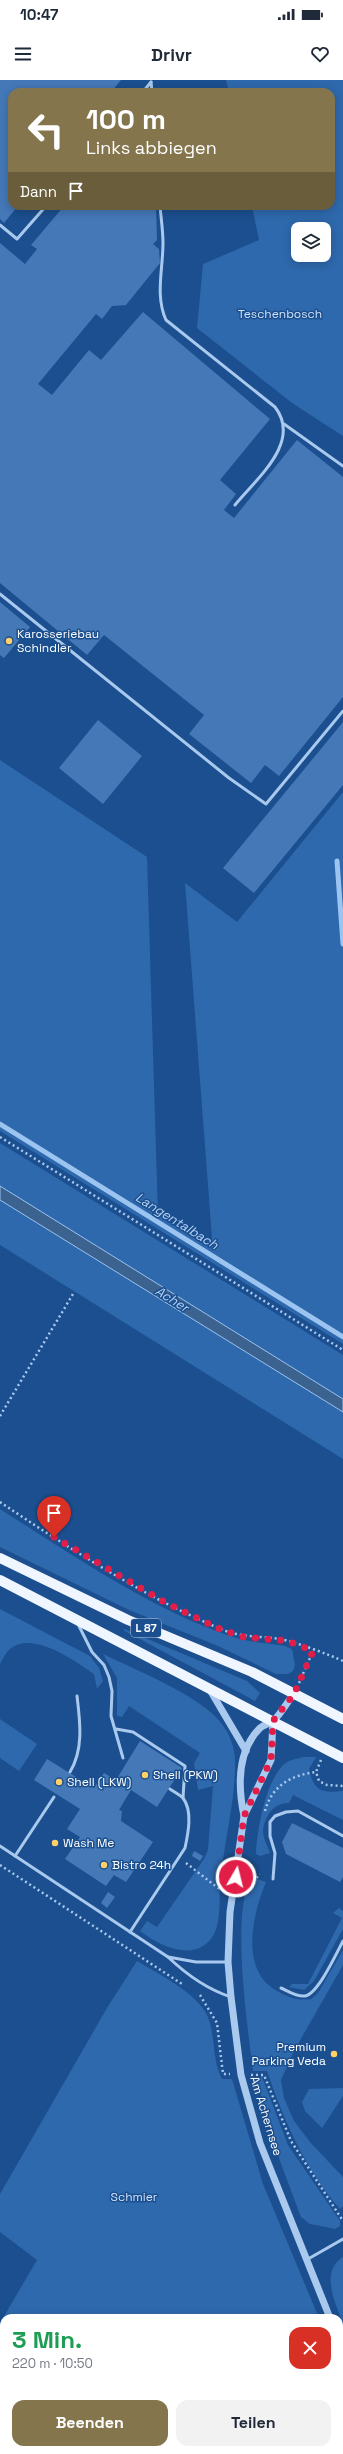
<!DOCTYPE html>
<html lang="de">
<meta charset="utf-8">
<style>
:root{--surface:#fff;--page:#f2f2f3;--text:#1f2937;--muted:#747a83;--accent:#84754c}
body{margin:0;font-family:"Space Grotesk",sans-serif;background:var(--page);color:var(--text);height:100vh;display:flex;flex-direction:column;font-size:15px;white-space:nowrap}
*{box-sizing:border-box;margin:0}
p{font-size:13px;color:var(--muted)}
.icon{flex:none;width:22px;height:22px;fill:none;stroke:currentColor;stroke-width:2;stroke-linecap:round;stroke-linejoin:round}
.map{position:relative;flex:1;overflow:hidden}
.sheet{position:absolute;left:0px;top:2234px;width:343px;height:140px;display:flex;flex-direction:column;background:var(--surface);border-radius:12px 12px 0 0;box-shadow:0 2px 10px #0003}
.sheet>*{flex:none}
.top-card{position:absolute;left:8px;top:8px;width:327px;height:122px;border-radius:12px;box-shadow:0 2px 10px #0003;background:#84754c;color:#fff;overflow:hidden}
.tools{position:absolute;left:291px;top:142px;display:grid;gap:8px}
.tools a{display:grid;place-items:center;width:40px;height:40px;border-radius:8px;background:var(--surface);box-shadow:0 2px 10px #0003;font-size:20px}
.pin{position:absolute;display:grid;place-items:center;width:34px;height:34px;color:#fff;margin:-41px -17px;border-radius:50% 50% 50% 0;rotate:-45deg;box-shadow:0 0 4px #0007}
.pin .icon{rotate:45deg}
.me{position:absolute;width:44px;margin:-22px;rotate:8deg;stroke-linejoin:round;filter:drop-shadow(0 0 3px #0008)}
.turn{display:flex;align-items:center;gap:14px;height:84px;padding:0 12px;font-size:18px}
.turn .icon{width:52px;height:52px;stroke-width:2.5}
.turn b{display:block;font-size:28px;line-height:34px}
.then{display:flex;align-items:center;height:38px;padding:0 12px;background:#0003;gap:8px;font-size:15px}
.round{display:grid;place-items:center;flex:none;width:42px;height:42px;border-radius:12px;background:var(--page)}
.summary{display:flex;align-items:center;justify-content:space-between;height:68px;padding:0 12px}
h1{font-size:24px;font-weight:700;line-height:30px;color:#1e9e55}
.primary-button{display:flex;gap:8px;margin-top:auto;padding:8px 12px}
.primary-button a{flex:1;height:46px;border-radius:12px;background:var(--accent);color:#fff;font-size:16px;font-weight:700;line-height:46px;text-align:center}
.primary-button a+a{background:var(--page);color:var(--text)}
.status{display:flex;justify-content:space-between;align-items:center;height:28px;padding:0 20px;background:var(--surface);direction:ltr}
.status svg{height:11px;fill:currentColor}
header{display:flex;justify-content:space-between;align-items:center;height:52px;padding:0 12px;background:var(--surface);font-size:18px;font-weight:700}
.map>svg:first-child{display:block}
.green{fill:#2e69ad;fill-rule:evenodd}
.water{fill:#3c6290;stroke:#9cc4f0}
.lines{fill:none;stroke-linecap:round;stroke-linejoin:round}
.stream{stroke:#9cc4f0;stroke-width:5}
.building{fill:#4478b7}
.path{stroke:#a9c9ee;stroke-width:2.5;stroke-dasharray:2 3;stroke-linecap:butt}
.service{stroke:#a9c9ee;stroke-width:3}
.tertiary{stroke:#a9c9ee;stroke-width:7}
.primary{stroke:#f0f6ff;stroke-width:10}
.route{stroke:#e11d48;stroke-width:7;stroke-dasharray:0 12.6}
.poi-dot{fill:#ffd166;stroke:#1b4f8f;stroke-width:1.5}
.labels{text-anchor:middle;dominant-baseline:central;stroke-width:3;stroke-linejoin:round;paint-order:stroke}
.shield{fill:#1b4f8f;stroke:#bbcadd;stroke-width:1}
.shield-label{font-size:11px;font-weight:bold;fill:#fff}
.park-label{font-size:12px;fill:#cfe3fa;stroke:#1b4f8f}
.poi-label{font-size:12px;fill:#fff;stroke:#1b4f8f;text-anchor:start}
.street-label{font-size:12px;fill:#fff;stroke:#1b4f8f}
.water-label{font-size:13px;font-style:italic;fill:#b5d3f5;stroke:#1b4f8f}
</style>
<div class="status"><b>10:47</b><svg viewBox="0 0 49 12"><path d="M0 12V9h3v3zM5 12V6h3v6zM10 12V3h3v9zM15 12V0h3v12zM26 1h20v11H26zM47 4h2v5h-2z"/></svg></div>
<header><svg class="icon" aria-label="menu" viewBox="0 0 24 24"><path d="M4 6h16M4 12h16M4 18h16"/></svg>Drivr<svg class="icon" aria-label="heart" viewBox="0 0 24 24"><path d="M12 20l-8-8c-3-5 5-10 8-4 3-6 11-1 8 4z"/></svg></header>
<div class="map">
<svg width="343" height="2374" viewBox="0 0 343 2374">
<rect width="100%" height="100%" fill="#1b4f8f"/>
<g class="green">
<path d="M226,0H343V356L292,323L197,248L203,184L259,160L252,126H331V12H229ZM298,149H324V175H298Z"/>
<polygon points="0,680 147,777 158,1135 204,1164 212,1158 185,803 237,842 343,712 343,1264 0,1051"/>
<polygon points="0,1063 343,1275 343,1319 0,1106"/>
<polygon points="0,1120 343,1332 343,1379 0,1165"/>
<path d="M0,1429C73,1475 157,1534 240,1559C255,1563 270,1563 285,1566L292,1569L295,1585L293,1591L288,1594H276L218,1566L129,1530L0,1467Z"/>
<path d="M0,1529L90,1576L99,1588L103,1601L97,1609L94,1594C75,1581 33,1550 10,1569C6,1572 3,1579 0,1584Z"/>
<polygon points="124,1549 247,1601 260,1613 255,1621 123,1550"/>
<path d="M103,1574C136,1590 201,1616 222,1644C230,1655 235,1668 235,1681C236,1722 222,1768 220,1810C219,1825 221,1848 210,1860C191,1882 159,1865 140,1851L147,1841L157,1847L204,1779L208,1770L213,1706L198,1710L194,1683L200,1673L129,1626L122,1637L117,1636V1598Z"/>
<polygon points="0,1639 37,1664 19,1691 0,1678"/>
<path d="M303,1677H316L309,1689C314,1712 322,1713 343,1711V1740L293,1715L289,1723C274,1722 264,1737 263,1751C263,1758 268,1767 270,1773L260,1776L256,1774C257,1750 265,1704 283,1685C288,1680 296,1679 303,1677Z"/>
<path d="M252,1797L266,1802C252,1836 239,1892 279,1912C290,1918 298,1921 311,1919L318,1913L343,1870V1885L294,1971L281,2000L284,2018L294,2041L310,2062L343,2097V2126L340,2129C305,2089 284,2041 267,1991H253C248,1950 230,1829 252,1797Z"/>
<polygon points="339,1828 343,1831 343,1849 314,1901 304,1910 289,1907 292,1904 308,1904 342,1838 333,1833"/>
<path d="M137,1881C160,1895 203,1915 210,1943C215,1962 213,1982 222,1999H232L263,2104L319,2238H4V2370H339V2286L343,2296V2374H0V2243L37,2180L0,2152V2114L107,1928Z"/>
<polygon points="262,1997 288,2065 340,2141 340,2146 335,2149 310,2144 301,2137 280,2081 256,1998"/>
<polygon points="343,2008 343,2016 322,2048 305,2031 302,2022 309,2009"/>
<path d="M343,2177V2244C336,2223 319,2192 343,2177Z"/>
</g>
<polygon class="water" points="0,1106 343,1319 343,1332 0,1120"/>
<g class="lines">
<g class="stream">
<polyline points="337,781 343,864"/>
<polyline points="0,1044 343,1257"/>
</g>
</g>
<g class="building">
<polygon points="0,0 121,0 111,12 12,12 12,126 18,126 4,143 0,139"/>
<polygon points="64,126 156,126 157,160 153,164 159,169 160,183 126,225 112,226 102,239 96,234 38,304 52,315 89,270 101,280 143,232 270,339 220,400 236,414 224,430 234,438 297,360 343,397 343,617 279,696 265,685 251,703 189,654 204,635 104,555 87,575 0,503 0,163 25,184 37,169 31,165"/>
<polygon points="0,522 30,547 4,578 0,575"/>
<polygon points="98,640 142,676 103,724 59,688"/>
<polygon points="343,642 343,705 254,813 223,788"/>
<polygon points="140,1661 182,1688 157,1727 131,1710 119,1730 122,1731 121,1741 153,1762 126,1802 114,1795 106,1806 65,1779 80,1757 67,1749 80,1729 34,1700 47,1679 94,1708 104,1693 116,1700"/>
<polygon points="292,1743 343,1768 343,1797 340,1802 286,1774 282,1762"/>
<polygon points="194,1771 203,1776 200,1781 192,1776"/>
<polygon points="108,1812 115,1817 107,1828 101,1823"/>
</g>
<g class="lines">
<g class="path">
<polyline points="0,1057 343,1270"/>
<polyline points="0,1336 73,1214"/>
<path d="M0,1422C67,1467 146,1518 221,1549C243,1559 266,1555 289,1561C303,1565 330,1575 343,1581"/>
<polyline points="299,1603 313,1571"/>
<polyline points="321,1680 316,1692 319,1701 327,1705 343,1706"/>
<path d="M265,1731C272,1705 292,1695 316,1692"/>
<polyline points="186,1783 218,1808 223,1809"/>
<polyline points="0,1785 182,1904"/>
<polyline points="245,1807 250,1805 260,1794"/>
<polyline points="200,1915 217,1943 223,1994 230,1994"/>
<polyline points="251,1995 264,1995 291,2061 343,2141"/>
</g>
<g class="service">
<polyline points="151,2 152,12"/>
<polyline points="143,12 151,2"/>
<path d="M160,126C161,138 163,151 163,163C163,189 155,216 166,240L275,327C302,362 257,398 235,425"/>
<polyline points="0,145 17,159 46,126"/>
<polyline points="284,344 343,386"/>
<polyline points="0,514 229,698 266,724 343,631"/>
<polyline points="78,1544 92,1572 104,1585 109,1597 112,1611 111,1636 123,1678"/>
<polyline points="116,1649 133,1652 185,1686 183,1718"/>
<path d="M70,1692C84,1669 80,1641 77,1616"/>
<polyline points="0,1766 168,1877"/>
<polyline points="15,1776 54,1717"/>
<polyline points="273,1799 275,1773 270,1756 270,1742 275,1736 286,1732 298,1731 343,1756"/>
<path d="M130,1852L185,1768C188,1754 193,1731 183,1718C180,1715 174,1712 170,1709"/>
<path d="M228,1882H196L168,1877C187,1895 206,1909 231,1917"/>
<path d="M281,1908C288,1911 296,1917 305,1916C318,1914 336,1874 343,1861"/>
<polyline points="308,2179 343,2159"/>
</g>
<g class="tertiary">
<polyline points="210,1610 246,1671"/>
<polyline points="273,1641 271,1680 244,1736 230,1832 228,1882 231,1917 241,1995 260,2063 330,2238"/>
<path d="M244,1736C238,1707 237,1671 260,1648C263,1645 269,1644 273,1641C281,1634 287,1622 294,1614"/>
<polyline points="339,2260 343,2270"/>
</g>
<g class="primary">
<polyline points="0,1478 128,1540 252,1592 343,1639"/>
<polyline points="0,1500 343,1678"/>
</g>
</g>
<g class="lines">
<polyline class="route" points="54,1457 166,1523 222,1550 244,1557 288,1561 313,1571 294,1614 273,1641 271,1680 244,1736 236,1797"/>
</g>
<g class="poi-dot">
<circle cx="9" cy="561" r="4"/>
<circle cx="145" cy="1695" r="4"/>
<circle cx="59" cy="1702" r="4"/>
<circle cx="55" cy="1763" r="4"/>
<circle cx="104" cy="1785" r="4"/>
<circle cx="334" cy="1974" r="4"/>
</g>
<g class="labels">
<rect class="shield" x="131" y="1539" width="30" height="18" rx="3"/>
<g class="shield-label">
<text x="146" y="1548">L 87</text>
</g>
<g class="park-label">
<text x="280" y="234">Teschenbosch</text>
<text x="134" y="2117">Schmier</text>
</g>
<g class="poi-label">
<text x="17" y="554">Karosseriebau<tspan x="17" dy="14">Schindler</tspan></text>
<text x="153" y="1695">Shell (PKW)</text>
<text x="67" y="1702">Shell (LKW)</text>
<text x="63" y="1763">Wash Me</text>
<text x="112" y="1785">Bistro 24h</text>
<text x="326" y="1967" text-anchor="end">Premium<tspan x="326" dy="14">Parking Veda</tspan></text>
</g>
<g class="street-label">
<text transform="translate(266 2036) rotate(73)">Am Achernsee</text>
</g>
<g class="water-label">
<text transform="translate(177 1141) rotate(32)">Langentalbach</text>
<text transform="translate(172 1219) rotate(32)">Acher</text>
</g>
</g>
</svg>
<div class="tools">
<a><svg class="icon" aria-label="layers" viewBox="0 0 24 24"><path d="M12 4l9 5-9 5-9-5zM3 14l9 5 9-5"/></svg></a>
</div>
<div class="pin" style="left:54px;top:1457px;background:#d93025"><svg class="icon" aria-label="arrive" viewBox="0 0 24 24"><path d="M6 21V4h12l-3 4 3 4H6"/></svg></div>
<svg class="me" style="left:236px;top:1797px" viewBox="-20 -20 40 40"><circle r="17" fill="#e11d48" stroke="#fff" stroke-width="3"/><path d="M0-11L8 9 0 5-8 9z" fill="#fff"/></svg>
<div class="top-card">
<div class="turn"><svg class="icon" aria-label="left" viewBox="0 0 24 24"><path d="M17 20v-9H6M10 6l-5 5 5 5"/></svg><div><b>100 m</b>Links abbiegen</div></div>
<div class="then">Dann<svg class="icon" aria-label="arrive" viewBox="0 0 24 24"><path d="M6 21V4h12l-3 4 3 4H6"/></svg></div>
</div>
<section class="sheet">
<div class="summary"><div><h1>3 Min.</h1><p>220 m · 10:50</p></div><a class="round" style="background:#d93025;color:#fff"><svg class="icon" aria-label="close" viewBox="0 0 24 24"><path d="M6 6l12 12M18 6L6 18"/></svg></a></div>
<div class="primary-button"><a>Beenden</a><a>Teilen</a></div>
</section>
</div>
